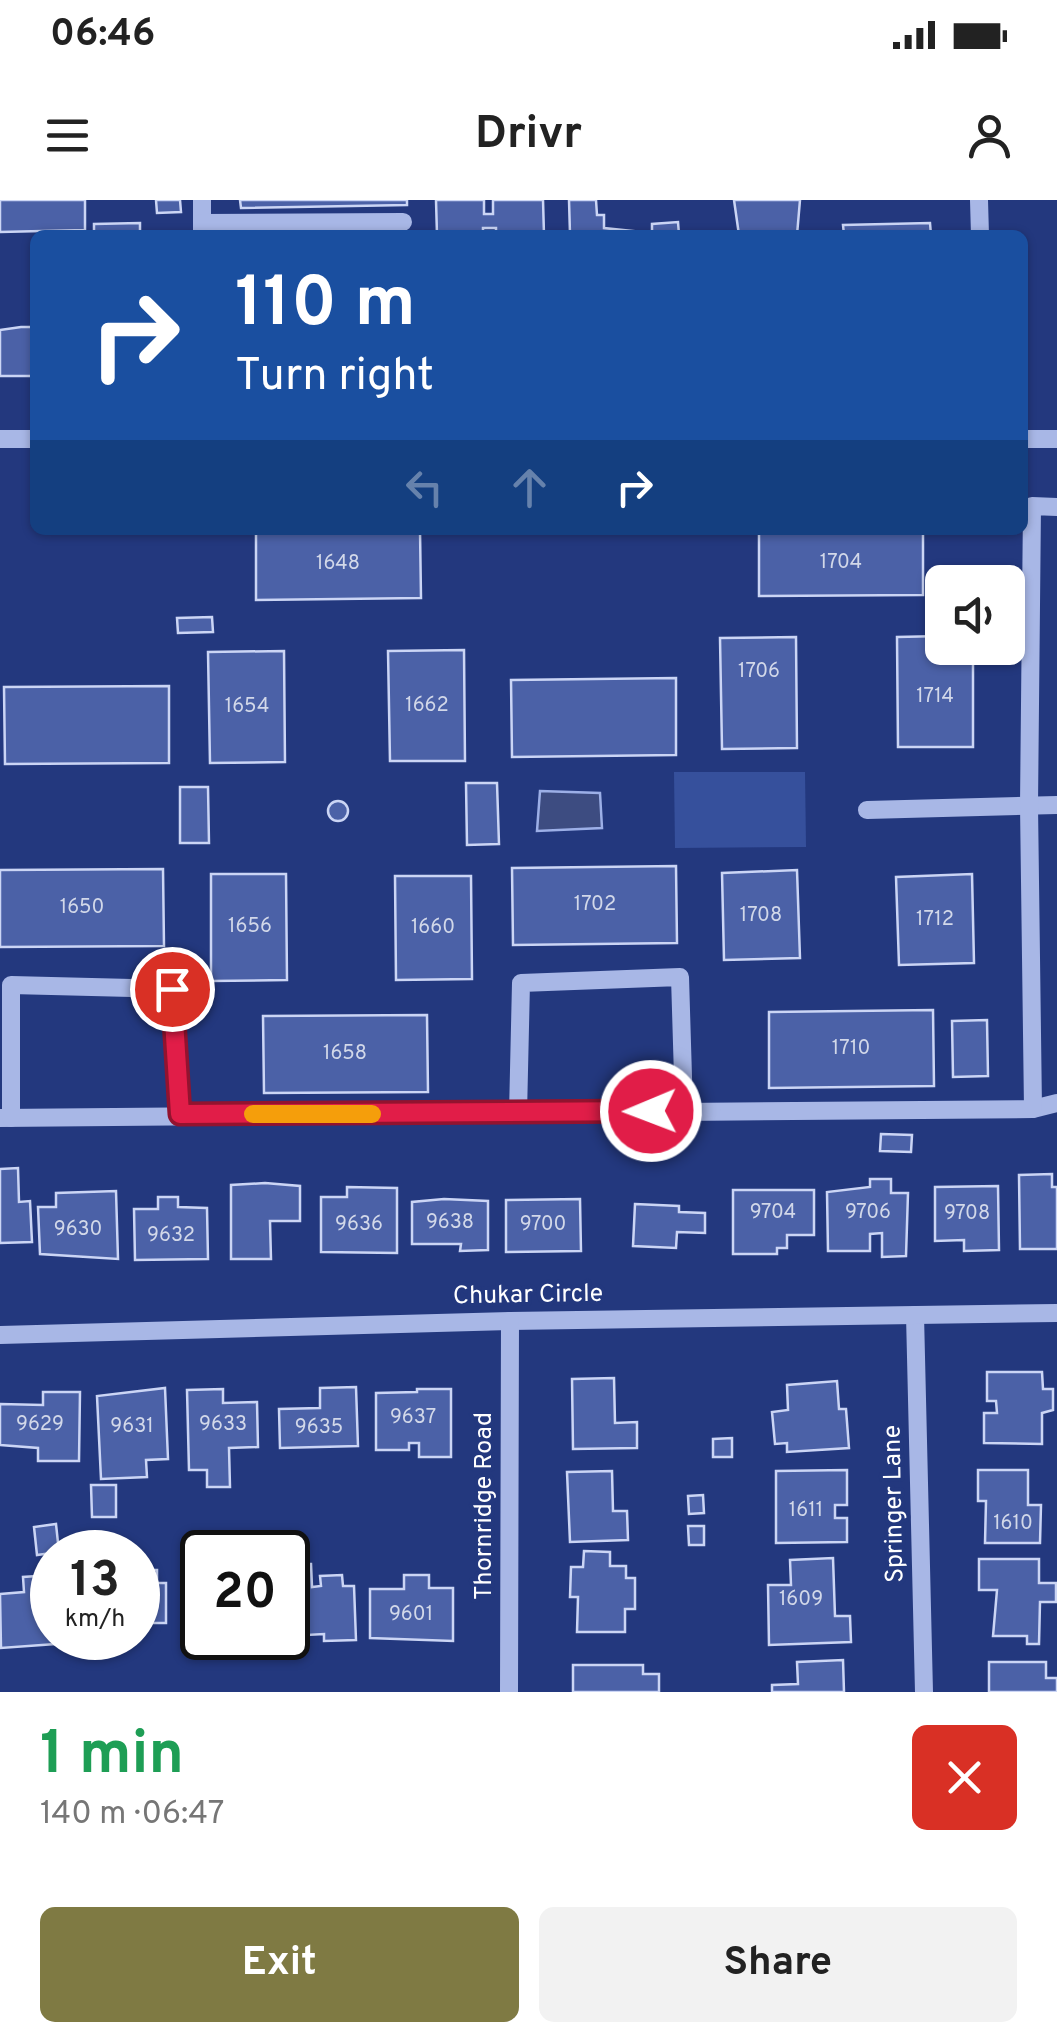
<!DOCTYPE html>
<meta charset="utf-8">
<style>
:root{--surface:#fff;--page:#f2f2f2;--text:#222;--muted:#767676;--accent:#7f7a43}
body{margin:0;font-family:Overpass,sans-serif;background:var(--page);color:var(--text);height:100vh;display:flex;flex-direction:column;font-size:38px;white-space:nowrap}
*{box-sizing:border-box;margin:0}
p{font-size:32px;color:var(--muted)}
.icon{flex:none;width:55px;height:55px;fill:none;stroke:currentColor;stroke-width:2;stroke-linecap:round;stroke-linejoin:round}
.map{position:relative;height:1492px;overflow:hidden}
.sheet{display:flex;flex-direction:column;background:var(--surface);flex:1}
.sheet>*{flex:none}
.banner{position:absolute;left:30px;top:30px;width:998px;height:305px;border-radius:15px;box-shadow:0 2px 8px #0004;background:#1a4fa0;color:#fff;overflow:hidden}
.fabs{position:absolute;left:925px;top:365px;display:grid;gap:20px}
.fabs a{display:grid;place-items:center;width:100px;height:100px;border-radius:15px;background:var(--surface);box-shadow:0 2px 8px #0004;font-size:50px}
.speed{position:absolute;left:30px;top:1330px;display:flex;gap:20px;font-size:50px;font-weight:700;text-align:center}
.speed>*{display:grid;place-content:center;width:130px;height:130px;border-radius:50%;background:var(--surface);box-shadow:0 2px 8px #0004;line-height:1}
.speed small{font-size:25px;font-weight:400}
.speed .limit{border:5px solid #111;border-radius:15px;background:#fff;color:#111}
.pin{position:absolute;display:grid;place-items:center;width:85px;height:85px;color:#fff;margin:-42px;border:5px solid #fff;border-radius:50%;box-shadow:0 2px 10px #0007}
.me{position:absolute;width:110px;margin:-55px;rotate:269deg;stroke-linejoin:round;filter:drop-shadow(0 0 8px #0008)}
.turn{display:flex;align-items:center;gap:35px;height:210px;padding:0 40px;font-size:45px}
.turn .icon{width:130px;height:130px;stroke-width:2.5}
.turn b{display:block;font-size:70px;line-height:85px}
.lanes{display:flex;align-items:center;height:95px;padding:0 40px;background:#0003;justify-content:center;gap:50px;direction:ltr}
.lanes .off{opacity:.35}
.round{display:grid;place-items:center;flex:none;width:105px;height:105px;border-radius:15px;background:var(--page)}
.headline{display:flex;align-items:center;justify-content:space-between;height:170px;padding:0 40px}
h1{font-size:60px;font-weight:700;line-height:75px;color:#1e9e55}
.primary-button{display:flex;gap:20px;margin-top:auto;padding:20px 40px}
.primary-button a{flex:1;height:115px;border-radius:15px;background:var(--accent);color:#fff;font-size:40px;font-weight:700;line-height:115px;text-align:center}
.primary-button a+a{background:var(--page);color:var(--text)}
.status{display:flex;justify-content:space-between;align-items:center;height:70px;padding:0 50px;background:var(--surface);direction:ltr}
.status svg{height:28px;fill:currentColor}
header{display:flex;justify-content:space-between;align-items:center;height:130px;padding:0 40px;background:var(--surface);font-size:45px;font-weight:700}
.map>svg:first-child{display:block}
.green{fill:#36509c}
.water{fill:#3d4c81;stroke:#9cafe7;stroke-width:2.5}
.building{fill:#4b61a7;stroke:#cbd5f5;stroke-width:2.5}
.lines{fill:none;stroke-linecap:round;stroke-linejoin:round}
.minor{stroke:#a8b7e6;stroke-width:18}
.route-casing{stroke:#92132f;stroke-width:25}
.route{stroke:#e11d48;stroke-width:18}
.slow{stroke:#f59e0b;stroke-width:18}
.labels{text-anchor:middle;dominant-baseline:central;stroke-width:8;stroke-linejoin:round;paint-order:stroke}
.number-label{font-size:20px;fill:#d2d8e9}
.street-label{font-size:25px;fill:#fff;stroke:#23387e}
</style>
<div class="status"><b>06:46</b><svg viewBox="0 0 49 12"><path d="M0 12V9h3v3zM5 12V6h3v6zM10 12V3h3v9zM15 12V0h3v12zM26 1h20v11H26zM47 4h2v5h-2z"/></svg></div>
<header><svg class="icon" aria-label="menu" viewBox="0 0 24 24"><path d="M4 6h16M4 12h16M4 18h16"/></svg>Drivr<svg class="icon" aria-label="person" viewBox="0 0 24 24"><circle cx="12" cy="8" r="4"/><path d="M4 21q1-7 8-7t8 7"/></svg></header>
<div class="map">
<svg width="1057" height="1492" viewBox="0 0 1057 1492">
<rect width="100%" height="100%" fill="#23387e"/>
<polygon class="green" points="674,572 805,572 806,647 675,648"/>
<polygon class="water" points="540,591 600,593 602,628 537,631"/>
<g class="building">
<polygon points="0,0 85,0 85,30 0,32"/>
<polygon points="156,0 180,0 181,12 157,13"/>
<polygon points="240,0 407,0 407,5 241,8"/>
<polygon points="436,0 484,0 484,14 493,14 493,0 543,0 544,35 496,35 496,28 483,28 483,35 437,35"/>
<polygon points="569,0 596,0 597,15 604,15 604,28 652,33 652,24 678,22 679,35 561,35 570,34"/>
<polygon points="734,0 800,0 797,35 739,35"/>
<polygon points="140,23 140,35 94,35 94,24"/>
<polygon points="930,23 931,35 844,35 843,25"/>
<polygon points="21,127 35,127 35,176 0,176 0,130"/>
<polygon points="256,330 420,330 421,398 256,400"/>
<polygon points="759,330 923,330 923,395 759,396"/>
<polygon points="212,417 213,432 178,433 177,418"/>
<polygon points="942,436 942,448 973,448 973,547 898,547 897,437"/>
<polygon points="796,437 797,548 722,549 720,438"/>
<polygon points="464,450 465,561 390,561 388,451"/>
<polygon points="284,451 285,562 210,563 208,452"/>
<polygon points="676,478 676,555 512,557 511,480"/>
<polygon points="169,486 169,563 5,564 4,487"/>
<polygon points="466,583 497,583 499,644 467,645"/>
<polygon points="180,587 208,587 209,643 180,643"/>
<circle cx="338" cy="611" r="10"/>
<polygon points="676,666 677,743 513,745 512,668"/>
<polygon points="163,669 164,746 0,747 0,670"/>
<polygon points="797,670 800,758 724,760 722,673"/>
<polygon points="211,674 286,674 287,780 211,781"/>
<polygon points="972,674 974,763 899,765 896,677"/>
<polygon points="395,676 471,676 472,779 396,780"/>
<polygon points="933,810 934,886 769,888 769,812"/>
<polygon points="427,815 428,892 264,893 263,816"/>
<polygon points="987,820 988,876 953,877 952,821"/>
<polygon points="881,934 912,935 911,952 880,951"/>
<polygon points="18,968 19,1002 30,1001 32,1042 0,1043 0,969"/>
<polygon points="1052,974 1052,987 1057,987 1057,1049 1020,1049 1019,975"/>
<polygon points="870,979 891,979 891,993 908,993 906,1056 882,1057 882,1033 870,1034 870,1051 828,1051 827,992 870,987"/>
<polygon points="265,983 300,986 300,1021 270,1021 271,1059 231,1059 231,985"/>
<polygon points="998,986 999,1050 964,1051 964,1040 935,1041 935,987"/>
<polygon points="347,987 397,988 397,1053 321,1052 321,997 347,997"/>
<polygon points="733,990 814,990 814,1035 787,1035 787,1048 777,1048 777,1054 733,1054"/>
<polygon points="116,991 118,1059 40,1054 38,1007 56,1007 56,993"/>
<polygon points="158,997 178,997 178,1007 207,1008 208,1059 135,1060 134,1009 158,1009"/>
<polygon points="444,999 488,1001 488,1050 460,1051 461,1044 412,1044 412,1002"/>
<polygon points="580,999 581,1051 506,1052 506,1000"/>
<polygon points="635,1004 679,1006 679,1012 705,1013 705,1033 677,1032 676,1048 633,1046"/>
<polygon points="987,1172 1042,1172 1043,1189 1053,1189 1053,1210 1042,1213 1042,1244 984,1243 984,1213 997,1213 996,1201 987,1201"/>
<polygon points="614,1178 615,1223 637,1222 637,1248 573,1249 572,1179"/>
<polygon points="837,1181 839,1209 846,1209 849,1248 787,1252 787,1243 775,1244 772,1212 788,1210 787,1185"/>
<polygon points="356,1187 358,1246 280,1248 279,1209 320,1208 320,1188"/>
<polygon points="165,1188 168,1259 146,1260 147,1277 101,1279 97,1196"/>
<polygon points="223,1189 223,1203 257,1202 258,1247 229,1248 230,1287 207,1287 207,1270 189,1270 187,1190"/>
<polygon points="417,1189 451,1189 451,1257 419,1257 419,1243 409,1243 409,1250 376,1250 376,1193 417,1192"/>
<polygon points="43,1192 80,1192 79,1261 38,1261 38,1248 0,1245 0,1204 43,1205"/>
<polygon points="732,1238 732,1257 713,1257 713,1239"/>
<polygon points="847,1270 847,1305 835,1305 835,1318 847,1318 847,1342 776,1343 776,1271"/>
<polygon points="978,1270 1028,1270 1028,1305 1041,1305 1040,1343 985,1343 986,1301 978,1301"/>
<polygon points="612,1271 613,1311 627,1311 628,1340 570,1342 567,1272"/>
<polygon points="91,1285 116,1285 116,1317 92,1317"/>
<polygon points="703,1295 704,1313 689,1314 688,1296"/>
<polygon points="56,1324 59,1352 37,1355 34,1327"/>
<polygon points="688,1326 704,1326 704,1345 689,1345"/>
<polygon points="584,1351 610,1352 610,1366 626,1366 626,1378 635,1378 635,1409 625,1409 625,1432 577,1432 578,1397 570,1397 571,1367 583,1367"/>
<polygon points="833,1358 835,1416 850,1416 851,1442 769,1445 768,1385 791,1385 790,1360"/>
<polygon points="979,1359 1039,1359 1039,1383 1056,1383 1056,1402 1040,1402 1039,1444 1027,1444 1027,1436 993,1436 997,1390 979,1390"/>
<polygon points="288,1364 311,1364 312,1387 321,1386 320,1376 342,1375 343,1386 354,1386 356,1440 324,1441 324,1434 288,1436"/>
<polygon points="138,1370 157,1370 157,1383 166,1383 166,1423 138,1423"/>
<polygon points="198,1373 202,1373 202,1430 192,1431 191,1394 198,1394"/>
<polygon points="52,1375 52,1438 83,1438 83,1442 1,1448 0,1394 24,1392 23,1377"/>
<polygon points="404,1375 429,1375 429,1388 453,1388 453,1441 370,1438 370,1389 404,1389"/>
<polygon points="843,1460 844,1492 772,1492 772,1485 798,1484 797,1462"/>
<polygon points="989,1462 1046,1462 1046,1478 1057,1478 1057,1492 989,1492"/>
<polygon points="573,1465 643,1465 643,1474 659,1474 659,1492 573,1492"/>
</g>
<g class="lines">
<g class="minor">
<polyline points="202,0 202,35"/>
<polyline points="979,0 980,35"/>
<polyline points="202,23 403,22"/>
<polyline points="0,239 35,239"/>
<polyline points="1022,239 1057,239"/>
<polyline points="867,610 1057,605"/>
<polyline points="1033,909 1057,903"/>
<polyline points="518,914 521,783 680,777 684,910"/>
<polyline points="0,918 1033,909 1029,605 1032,306 1057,307"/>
<polyline points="11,918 11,785 172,789 180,915"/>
<polyline points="915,1115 924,1492"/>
<polyline points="0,1135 510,1121 1057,1113"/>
<polyline points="509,1492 510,1121"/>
</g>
</g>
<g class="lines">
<g class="route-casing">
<polyline id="route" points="172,789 180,914 651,911"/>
</g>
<use href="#route" class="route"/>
<polyline class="slow" points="253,914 372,914"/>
</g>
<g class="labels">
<g class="number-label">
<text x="841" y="363">1704</text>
<text x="338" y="364">1648</text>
<text x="759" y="472">1706</text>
<text x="935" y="497">1714</text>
<text x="427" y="506">1662</text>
<text x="247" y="507">1654</text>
<text x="595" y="705">1702</text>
<text x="82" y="708">1650</text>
<text x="761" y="716">1708</text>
<text x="935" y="720">1712</text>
<text x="250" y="727">1656</text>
<text x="433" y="728">1660</text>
<text x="851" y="849">1710</text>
<text x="345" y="854">1658</text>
<text x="773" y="1013">9704</text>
<text x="868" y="1013">9706</text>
<text x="967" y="1014">9708</text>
<text x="450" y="1023">9638</text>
<text x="359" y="1025">9636</text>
<text x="543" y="1025">9700</text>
<text x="78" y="1030">9630</text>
<text x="171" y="1036">9632</text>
<text x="413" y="1218">9637</text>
<text x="40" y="1225">9629</text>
<text x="223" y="1225">9633</text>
<text x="132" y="1227">9631</text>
<text x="319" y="1228">9635</text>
<text x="806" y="1311">1611</text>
<text x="1013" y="1324">1610</text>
<text x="801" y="1400">1609</text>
<text x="411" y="1415">9601</text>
</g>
<g class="street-label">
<text transform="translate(528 1096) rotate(-1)">Chukar Circle</text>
<text transform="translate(895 1304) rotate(-91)">Springer Lane</text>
<text transform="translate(485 1306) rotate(-90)">Thornridge Road</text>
</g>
</g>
</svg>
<div class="fabs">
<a><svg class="icon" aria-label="sound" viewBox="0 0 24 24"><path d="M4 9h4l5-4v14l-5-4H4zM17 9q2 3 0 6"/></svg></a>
</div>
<div class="speed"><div>13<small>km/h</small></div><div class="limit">20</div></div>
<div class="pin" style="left:172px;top:789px;background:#d93025"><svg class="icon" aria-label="arrive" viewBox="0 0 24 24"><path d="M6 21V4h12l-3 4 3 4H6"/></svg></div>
<svg class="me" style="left:651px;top:911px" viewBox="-20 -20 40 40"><circle r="17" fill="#e11d48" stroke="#fff" stroke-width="3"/><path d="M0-11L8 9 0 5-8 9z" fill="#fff"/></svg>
<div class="banner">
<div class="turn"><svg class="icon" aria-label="right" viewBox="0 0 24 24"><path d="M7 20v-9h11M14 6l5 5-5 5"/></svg><div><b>110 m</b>Turn right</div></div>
<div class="lanes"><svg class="icon off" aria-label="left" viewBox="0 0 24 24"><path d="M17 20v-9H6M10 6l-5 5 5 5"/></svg><svg class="icon off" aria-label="ahead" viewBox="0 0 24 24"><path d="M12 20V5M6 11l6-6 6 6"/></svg><svg class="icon" aria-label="right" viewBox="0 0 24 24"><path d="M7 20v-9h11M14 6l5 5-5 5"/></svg></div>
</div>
</div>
<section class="sheet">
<div class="headline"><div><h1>1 min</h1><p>140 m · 06:47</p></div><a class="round" style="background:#d93025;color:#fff"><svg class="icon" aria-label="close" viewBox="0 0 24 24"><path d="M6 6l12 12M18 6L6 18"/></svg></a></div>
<div class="primary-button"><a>Exit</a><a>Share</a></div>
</section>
